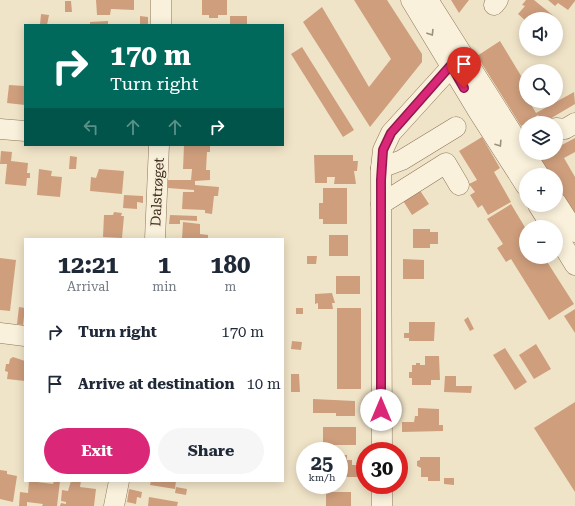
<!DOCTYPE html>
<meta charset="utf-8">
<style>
:root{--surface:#fff;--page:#f6f6f7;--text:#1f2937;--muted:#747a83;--accent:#db2777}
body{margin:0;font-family:"Roboto Serif",serif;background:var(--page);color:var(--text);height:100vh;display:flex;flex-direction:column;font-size:15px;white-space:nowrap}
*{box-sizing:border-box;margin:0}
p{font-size:13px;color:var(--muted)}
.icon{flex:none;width:22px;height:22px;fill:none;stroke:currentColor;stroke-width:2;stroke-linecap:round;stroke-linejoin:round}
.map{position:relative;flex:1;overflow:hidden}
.sheet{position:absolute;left:24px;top:238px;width:260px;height:244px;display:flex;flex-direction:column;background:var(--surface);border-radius:0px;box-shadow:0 2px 10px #0003}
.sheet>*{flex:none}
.guide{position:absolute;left:24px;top:24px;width:260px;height:122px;border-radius:0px;box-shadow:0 2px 10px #0003;background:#00695c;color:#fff;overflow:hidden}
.controls{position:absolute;left:519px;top:12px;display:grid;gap:8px}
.controls a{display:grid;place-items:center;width:44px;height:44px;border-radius:50%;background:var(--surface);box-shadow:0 2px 10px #0003;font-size:20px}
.speed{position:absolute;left:296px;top:442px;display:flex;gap:8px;font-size:20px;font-weight:700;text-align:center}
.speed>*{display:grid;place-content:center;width:52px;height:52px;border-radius:50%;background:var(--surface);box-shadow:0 2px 10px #0003;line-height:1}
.speed small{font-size:10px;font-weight:400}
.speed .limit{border:6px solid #d22;background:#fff;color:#111}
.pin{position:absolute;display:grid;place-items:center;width:34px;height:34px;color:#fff;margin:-41px -17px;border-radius:50% 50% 50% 0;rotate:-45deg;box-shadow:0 0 4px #0007}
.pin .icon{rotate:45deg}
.me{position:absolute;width:44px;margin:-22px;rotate:0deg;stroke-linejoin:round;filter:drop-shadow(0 0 3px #0008)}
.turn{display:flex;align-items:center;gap:14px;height:84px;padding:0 20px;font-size:18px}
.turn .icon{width:52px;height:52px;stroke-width:2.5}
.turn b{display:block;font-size:28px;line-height:34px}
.lanes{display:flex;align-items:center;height:38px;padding:0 20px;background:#0003;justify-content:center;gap:20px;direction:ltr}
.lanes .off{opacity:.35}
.eta{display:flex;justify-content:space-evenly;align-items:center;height:68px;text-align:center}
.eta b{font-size:24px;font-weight:700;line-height:28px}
.primary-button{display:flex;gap:8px;margin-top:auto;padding:8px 20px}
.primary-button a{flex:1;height:46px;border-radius:24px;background:var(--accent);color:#fff;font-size:16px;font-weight:700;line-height:46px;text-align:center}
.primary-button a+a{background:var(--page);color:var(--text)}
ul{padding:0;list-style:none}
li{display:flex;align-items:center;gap:12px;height:52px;padding:0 20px}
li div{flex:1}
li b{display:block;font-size:15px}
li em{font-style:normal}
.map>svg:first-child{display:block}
.building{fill:#cf9f7d}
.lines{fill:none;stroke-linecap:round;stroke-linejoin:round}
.minor-casing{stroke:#8d765c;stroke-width:21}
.minor{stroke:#faf1dc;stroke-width:20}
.oneway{stroke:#9c907e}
.route-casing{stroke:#8e194d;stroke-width:10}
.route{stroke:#db2777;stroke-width:7}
.labels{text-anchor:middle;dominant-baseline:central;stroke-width:4;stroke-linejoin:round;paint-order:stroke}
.street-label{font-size:14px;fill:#3d2e20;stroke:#f7eed8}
</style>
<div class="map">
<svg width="575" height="506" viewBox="0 0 575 506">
<rect width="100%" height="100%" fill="#f0e4c8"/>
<g class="building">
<polygon points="96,0 134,0 134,10 111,9 110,15 97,15"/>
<polygon points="202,0 227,0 227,15 218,15 218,18 209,18 209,15 202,15"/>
<polygon points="354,0 387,0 422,54 422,62 370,127 303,22 322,7 369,87 391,59"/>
<polygon points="451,0 469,0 459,13"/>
<polygon points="526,0 534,0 555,17 554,19 526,19 526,21 518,14 525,6 522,5"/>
<polygon points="548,0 575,0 575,1 568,10 558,3 555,6"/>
<polygon points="65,1 71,1 72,12 65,12"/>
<polygon points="41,14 49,15 47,25 40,25"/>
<polygon points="140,16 148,17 148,25 140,24"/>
<rect x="230" y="16" width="17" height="9"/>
<polygon points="108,21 108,25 90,25 90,22"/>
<polygon points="500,41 526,84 526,101 529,101 536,113 574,92 575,104 543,123 538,115 521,126 477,56"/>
<polygon points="302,47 354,130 343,137 291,54"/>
<polygon points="9,85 25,86 25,105 7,103"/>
<polygon points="482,137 500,168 494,172 511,202 488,215 482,205 478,208 470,195 475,192 469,184 477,180 459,151"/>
<polygon points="575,138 575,152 564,158 575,177 575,214 573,213 556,185 556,175 550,175 536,153 556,153 556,144 558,147"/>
<polygon points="184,145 210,145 210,152 207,152 206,170 210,170 210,180 195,181 195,185 219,187 218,196 214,196 212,214 205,213 205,210 182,209 183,192 194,192 194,190 168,188 168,180 191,180 192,169 183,169"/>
<polygon points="1,151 12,152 11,161 28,163 27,173 30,173 30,178 27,178 26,186 5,184 7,164 0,164"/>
<polygon points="314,155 353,155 353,161 358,161 357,171 354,171 356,184 334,184 335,177 327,177 327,183 315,183"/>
<polygon points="70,156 77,157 76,169 69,169"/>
<polygon points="39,169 52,171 51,176 62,177 60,197 37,195"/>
<polygon points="99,169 124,171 122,194 90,191 91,177 96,178"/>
<polygon points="323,188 347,188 347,224 323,224 323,219 319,219 319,203 323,203"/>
<polygon points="419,189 429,204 412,215 402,199"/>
<polygon points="124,195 143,196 143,203 137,202 137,209 123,208"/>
<polygon points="511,204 526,229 526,257 544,257 574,304 549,320 511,259 506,262 497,248 503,244 487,219"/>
<polygon points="114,212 122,213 121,216 124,216 122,238 103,237 104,215 113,215"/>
<polygon points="170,215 197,216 197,221 180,220 180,224 169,224"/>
<polygon points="183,222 200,224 200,234 208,235 208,239 182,239"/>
<polygon points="413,229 430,229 430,232 438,232 438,244 430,244 430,248 413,248"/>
<rect x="329" y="235" width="19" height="21"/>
<polygon points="307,256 317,256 316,264 307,264"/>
<polygon points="0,258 16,260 10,311 0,310"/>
<polygon points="403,259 424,260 424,279 403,279"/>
<rect x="336" y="276" width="24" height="18"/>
<polygon points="332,293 335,303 332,303 333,309 318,309 318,303 315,304 315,294"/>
<polygon points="19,307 25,308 23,325 17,324"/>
<rect x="296" y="308" width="7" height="6"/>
<rect x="337" y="308" width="24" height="81"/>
<polygon points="575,309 575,333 564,316"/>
<polygon points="468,317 474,329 470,331 464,320"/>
<polygon points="409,322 435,322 434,341 409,341 409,338 404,338 404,333 409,333"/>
<polygon points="292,341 302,342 301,350 291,349"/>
<polygon points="536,344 551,369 534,379 519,355"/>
<polygon points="505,348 527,382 515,390 493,355"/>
<polygon points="425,356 439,356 440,380 431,380 431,385 412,385 412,378 409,378 409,372 412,372 412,365 416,365 416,363 420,363 420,365 425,365"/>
<polygon points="13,357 25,361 25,381 7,379 8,372 5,371 6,364 9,364 10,359"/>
<polygon points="291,374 299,374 300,392 291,392"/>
<polygon points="445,376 456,376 456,386 472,386 471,393 444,392"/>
<polygon points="313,399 355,401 355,416 336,416 336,413 313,413"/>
<polygon points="575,402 575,492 534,428"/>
<polygon points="418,408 439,409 439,425 443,425 443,431 402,432 402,422 414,422 415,416 418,416"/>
<rect x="323" y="427" width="33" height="18"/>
<polygon points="339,455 347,455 347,460 352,460 352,465 360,465 360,477 339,477"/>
<polygon points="420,457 440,457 440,481 428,481 428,477 421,477 421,468 417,466 417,461 420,460"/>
<polygon points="0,470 7,471 7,474 17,476 13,502 0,499"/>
<polygon points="444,478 454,478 454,485 444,484"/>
<polygon points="29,481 53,484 54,481 60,481 57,506 42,506 43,504 27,502 27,506 19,506 20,492 28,493"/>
<polygon points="71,481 81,481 80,487 96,489 94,506 60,506 61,503 66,504 66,502 61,501 62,490 68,491"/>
<polygon points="151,481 176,481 175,489 150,485"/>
<polygon points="176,487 187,489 186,495 175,493"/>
<polygon points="129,489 142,492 141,498 137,497 136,504 127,502"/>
<rect x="326" y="492" width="25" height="14"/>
<polygon points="149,497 178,502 177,506 148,506"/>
</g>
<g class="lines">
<g class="minor-casing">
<g id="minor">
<polyline points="411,0 478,111 526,186"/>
<polyline points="428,0 539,175"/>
<polyline points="494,5 498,0"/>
<polyline points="161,25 161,0"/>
<polyline points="556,128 565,129 575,123"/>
<polyline points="0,129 25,131"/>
<polyline points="381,168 402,160 456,127"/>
<polyline points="556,202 575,232"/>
<polyline points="381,204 446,163 459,185"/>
<polyline points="538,205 552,227"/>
<polyline points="556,234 575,265"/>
<polyline points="155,239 159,145"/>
<polyline points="0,333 25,336"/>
<polyline points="382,451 381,168 383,150 391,133 462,55"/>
<polyline points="382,485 382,506"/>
<polyline points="114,506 119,481"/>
</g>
</g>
<use href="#minor" class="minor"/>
</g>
<defs><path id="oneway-chevron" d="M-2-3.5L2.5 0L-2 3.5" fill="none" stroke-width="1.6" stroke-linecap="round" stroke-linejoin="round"/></defs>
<g class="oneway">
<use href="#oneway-chevron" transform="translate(431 33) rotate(58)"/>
<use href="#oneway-chevron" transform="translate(499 144) rotate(57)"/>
</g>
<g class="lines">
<g class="route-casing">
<polyline id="route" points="381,410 381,180 383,150 391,133 451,65 464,88"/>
</g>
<use href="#route" class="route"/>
</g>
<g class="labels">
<g class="street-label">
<text transform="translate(157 192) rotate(-87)">Dalstrøget</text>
</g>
</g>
</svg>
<div class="controls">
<a><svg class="icon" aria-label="sound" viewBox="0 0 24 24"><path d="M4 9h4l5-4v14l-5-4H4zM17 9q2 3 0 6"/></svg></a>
<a><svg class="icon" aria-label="search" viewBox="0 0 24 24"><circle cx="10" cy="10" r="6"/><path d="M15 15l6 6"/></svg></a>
<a><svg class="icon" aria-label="layers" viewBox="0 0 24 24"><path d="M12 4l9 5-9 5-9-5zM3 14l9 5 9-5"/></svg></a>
<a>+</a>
<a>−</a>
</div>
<div class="speed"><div>25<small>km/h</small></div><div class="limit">30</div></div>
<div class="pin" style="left:464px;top:88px;background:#d93025"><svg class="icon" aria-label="arrive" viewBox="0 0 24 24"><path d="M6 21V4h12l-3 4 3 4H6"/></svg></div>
<svg class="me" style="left:381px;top:410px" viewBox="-20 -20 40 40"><circle r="19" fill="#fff"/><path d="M0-13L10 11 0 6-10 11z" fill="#db2777"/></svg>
<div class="guide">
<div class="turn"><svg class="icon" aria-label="right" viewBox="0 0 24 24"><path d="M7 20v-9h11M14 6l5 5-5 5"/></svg><div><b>170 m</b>Turn right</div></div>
<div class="lanes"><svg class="icon off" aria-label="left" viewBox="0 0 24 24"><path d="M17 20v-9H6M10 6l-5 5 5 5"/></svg><svg class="icon off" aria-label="ahead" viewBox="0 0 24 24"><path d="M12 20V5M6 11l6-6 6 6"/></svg><svg class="icon off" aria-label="ahead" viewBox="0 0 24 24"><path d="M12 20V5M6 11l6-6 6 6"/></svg><svg class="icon" aria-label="right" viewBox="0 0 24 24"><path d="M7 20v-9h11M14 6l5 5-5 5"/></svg></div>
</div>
<section class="sheet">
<div class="eta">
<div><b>12:21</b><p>Arrival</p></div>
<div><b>1</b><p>min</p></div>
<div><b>180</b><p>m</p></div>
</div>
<ul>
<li><svg class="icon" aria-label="right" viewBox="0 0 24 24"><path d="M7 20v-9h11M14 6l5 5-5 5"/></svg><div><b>Turn right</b></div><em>170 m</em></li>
<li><svg class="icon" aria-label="arrive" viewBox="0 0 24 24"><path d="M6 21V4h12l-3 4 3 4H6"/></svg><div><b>Arrive at destination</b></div><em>10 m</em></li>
</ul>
<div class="primary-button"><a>Exit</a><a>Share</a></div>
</section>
</div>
